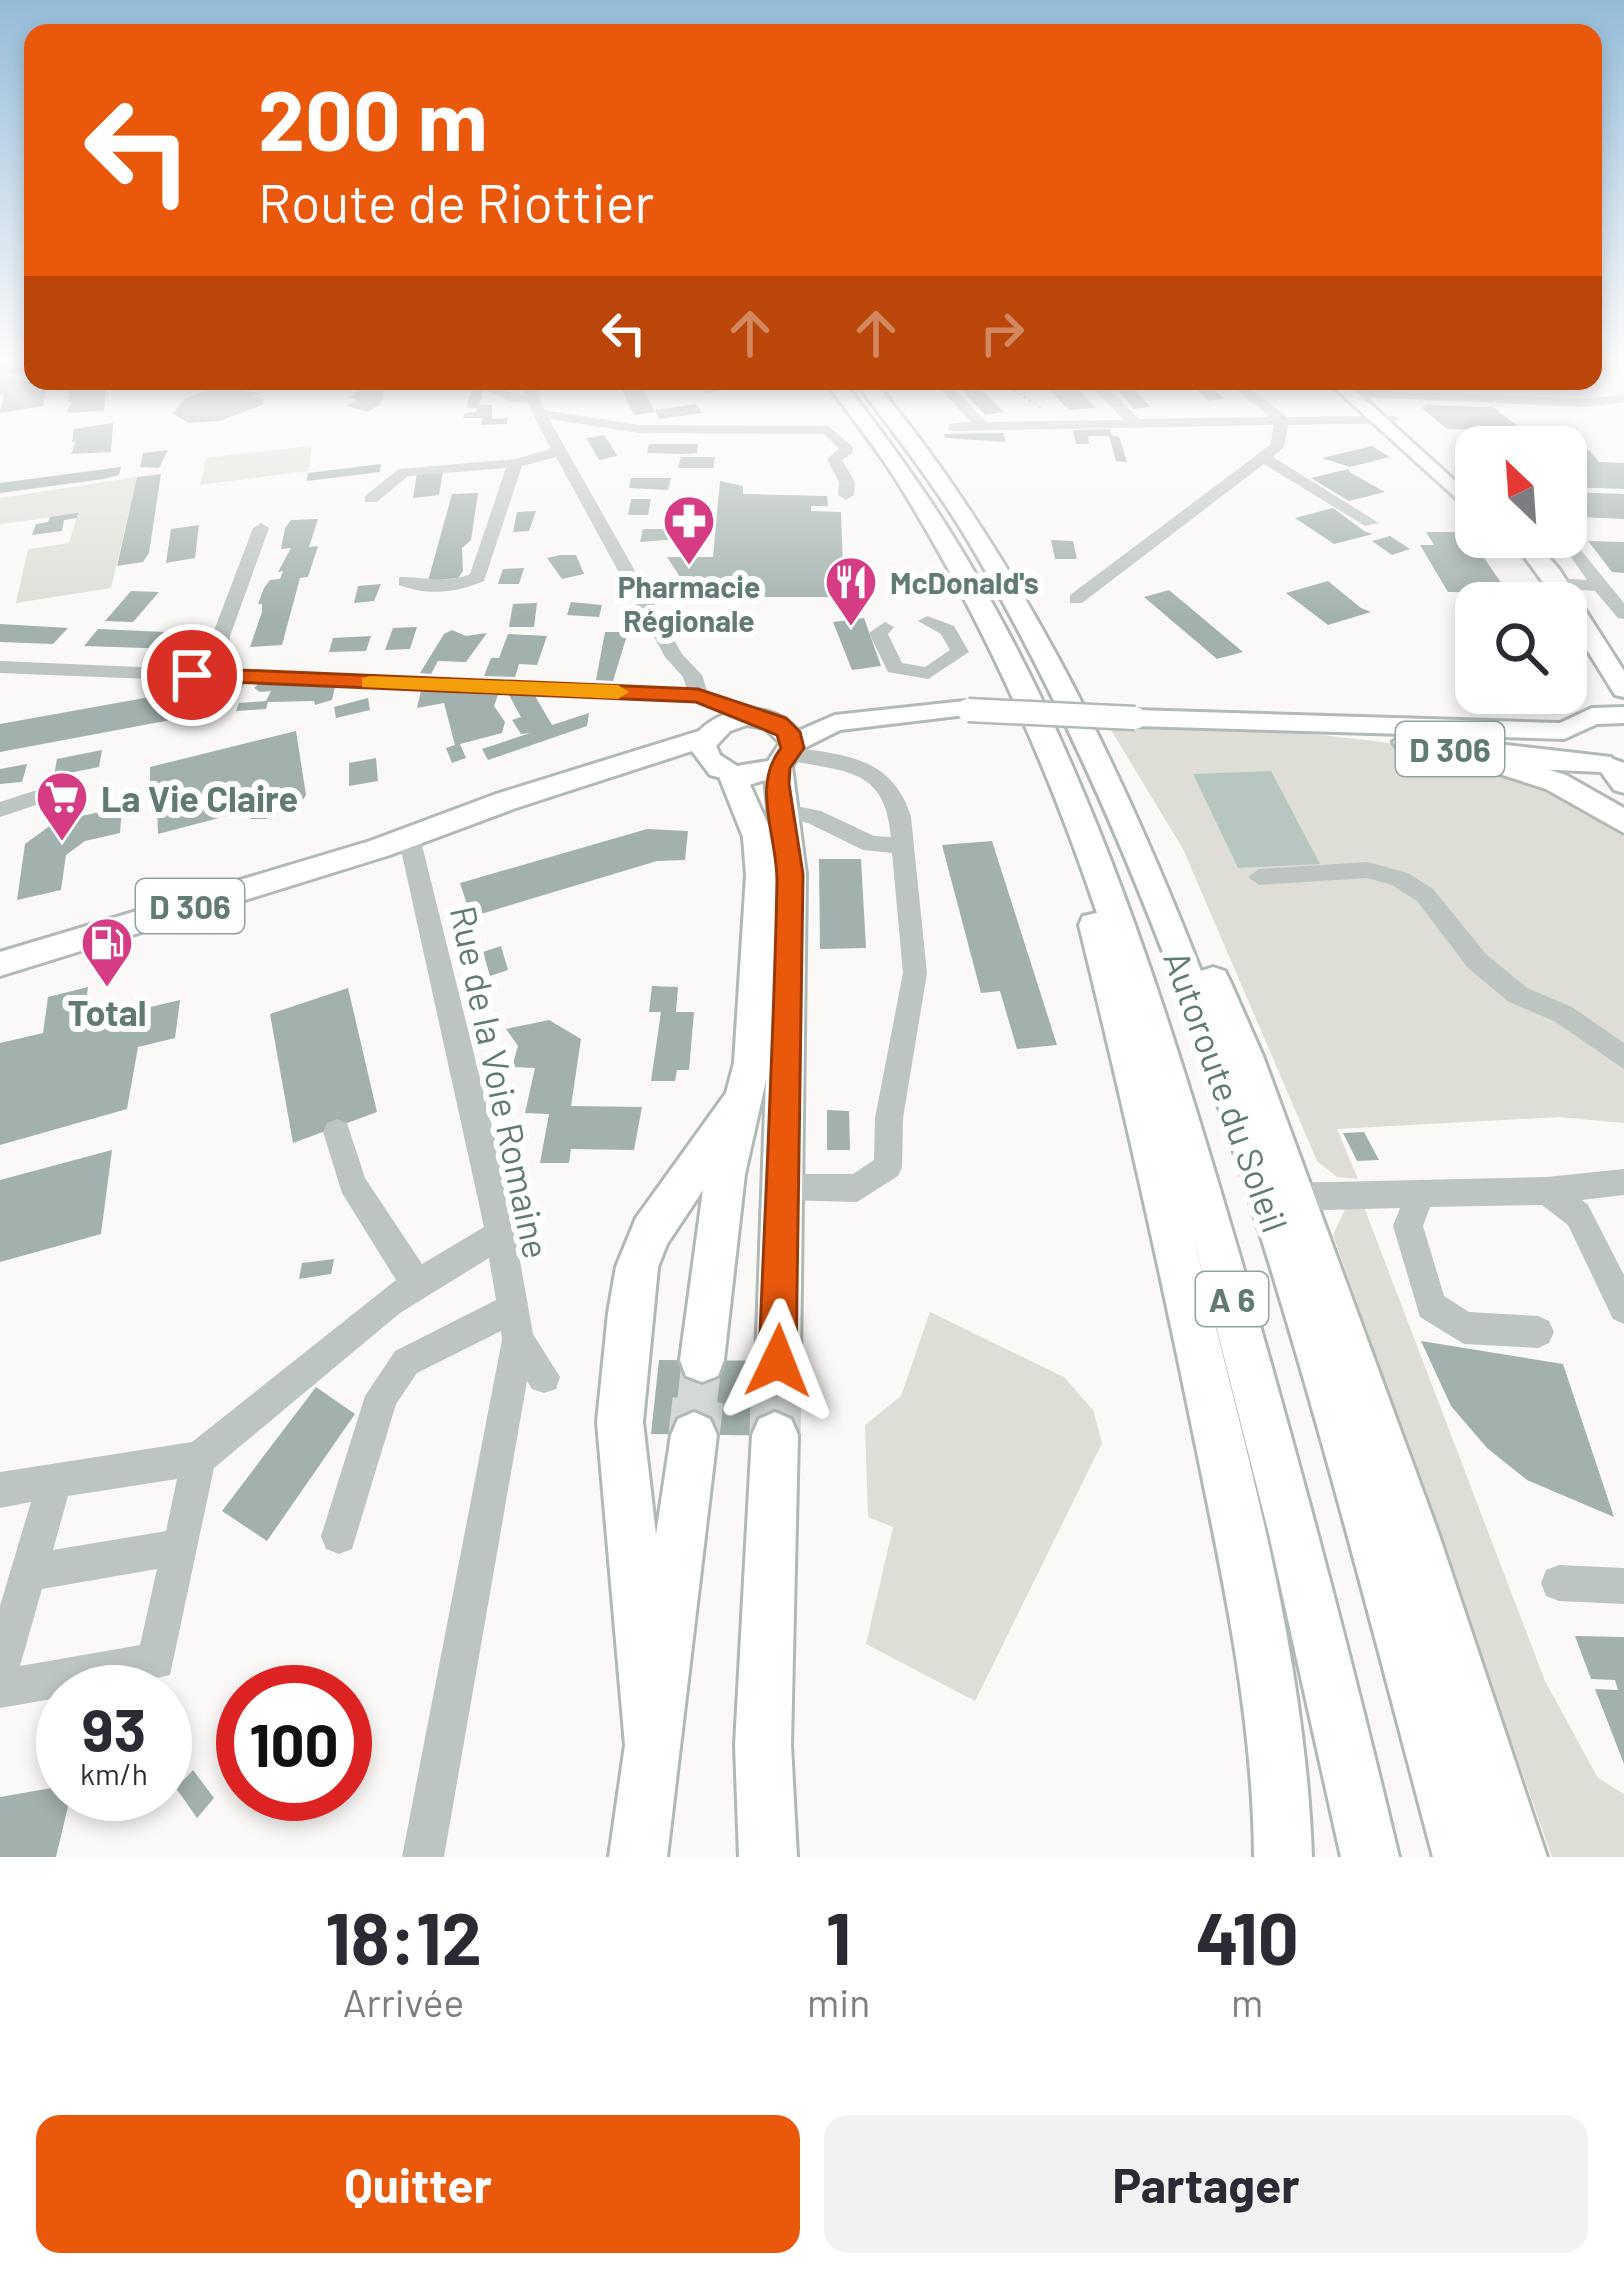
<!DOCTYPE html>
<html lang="fr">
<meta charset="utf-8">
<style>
:root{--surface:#fff;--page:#f2f2f3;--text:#2b2b33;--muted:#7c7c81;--accent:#ea580c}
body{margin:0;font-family:Barlow,sans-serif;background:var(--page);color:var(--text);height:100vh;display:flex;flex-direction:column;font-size:45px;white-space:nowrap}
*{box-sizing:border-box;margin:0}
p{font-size:39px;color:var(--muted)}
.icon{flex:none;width:66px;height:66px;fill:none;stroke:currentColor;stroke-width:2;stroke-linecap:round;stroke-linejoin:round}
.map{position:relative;height:1857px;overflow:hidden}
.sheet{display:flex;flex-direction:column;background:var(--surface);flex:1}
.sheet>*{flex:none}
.top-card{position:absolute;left:24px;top:24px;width:1578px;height:366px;border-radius:24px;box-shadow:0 6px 18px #0003;background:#ea580c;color:#fff;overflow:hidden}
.needle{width:78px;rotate:335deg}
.tools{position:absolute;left:1455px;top:426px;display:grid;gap:24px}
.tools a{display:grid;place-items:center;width:132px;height:132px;border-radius:24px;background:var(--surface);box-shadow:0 6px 18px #0003;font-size:60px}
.speed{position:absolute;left:36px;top:1665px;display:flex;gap:24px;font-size:60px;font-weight:700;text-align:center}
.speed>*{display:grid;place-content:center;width:156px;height:156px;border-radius:50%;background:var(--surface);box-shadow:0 6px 18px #0003;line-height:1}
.speed small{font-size:30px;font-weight:400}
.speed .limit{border:18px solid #d22;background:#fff;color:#111}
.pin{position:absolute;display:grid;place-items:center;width:102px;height:102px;color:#fff;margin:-51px;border:6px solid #fff;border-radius:50%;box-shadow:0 3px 12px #0007}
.me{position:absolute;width:132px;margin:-66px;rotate:2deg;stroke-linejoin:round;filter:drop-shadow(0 0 9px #0008)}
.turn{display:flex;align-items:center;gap:42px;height:252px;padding:0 36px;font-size:54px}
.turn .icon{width:156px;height:156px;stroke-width:2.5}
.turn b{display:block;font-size:84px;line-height:102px}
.lanes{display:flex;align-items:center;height:114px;padding:0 36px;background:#0003;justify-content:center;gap:60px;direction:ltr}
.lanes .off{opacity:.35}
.eta{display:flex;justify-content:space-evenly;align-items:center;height:204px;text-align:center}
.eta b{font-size:72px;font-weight:700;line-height:84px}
.action{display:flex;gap:24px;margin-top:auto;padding:24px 36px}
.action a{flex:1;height:138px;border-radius:24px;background:var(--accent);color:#fff;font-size:48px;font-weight:700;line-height:138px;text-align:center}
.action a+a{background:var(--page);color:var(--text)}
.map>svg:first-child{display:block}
.green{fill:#deded7}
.water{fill:#b7c6c0}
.building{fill:#a2b1ad}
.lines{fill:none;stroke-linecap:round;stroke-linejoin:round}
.highway-tunnel-far1{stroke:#d4d9d7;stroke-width:40;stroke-dasharray:40 21;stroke-linecap:butt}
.highway-tunnel{stroke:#d4d9d7;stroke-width:51;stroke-dasharray:51 26;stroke-linecap:butt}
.major-casing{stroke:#b1bab8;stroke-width:6}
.highway-casing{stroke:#b1b9b7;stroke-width:6}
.path{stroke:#b8bebd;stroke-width:3;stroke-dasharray:3 3;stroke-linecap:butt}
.minor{fill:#bdc5c3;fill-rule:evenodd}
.major{fill:#fff;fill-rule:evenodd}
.highway{fill:#fff;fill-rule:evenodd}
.major-bridge-casing{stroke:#b1bab8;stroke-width:27;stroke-linecap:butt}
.major-bridge{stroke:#fff;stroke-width:22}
.route{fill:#ea580c;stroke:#983908;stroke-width:3}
.slow{fill:#f59e0b}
.labels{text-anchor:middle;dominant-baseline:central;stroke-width:12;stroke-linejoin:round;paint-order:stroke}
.far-poi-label{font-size:30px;font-weight:bold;fill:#627a74;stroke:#fff;text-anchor:start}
.shield{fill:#fff;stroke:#91a29e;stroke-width:3}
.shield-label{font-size:33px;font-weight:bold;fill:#627a74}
.poi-label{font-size:36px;font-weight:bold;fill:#627a74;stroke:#fff;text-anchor:start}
.street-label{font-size:36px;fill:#627a74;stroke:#fff}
</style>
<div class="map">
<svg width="1624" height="1857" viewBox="0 0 1624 1857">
<rect width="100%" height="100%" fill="#faf9f8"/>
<g class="green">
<polygon points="312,446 309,471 200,485 206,458"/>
<polygon points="137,477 111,588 16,603 28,549 69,543 78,514 0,524 0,498"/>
<path d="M1108,725C1263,732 1505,725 1624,837V1123L1559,1117L1337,1129L1358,1179L1337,1177L1317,1161L1183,849Z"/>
<polygon points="1348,1203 1364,1207 1545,1681 1598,1778 1624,1794 1624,1857 1552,1857 1333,1235"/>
<polygon points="930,1312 1064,1377 1093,1410 1102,1443 975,1701 866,1644 893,1527 868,1517 865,1425 901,1396"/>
</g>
<polygon class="water" points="1271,771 1320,864 1321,864 1238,868 1193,774"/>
<g class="building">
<polygon points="0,377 55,384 46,389 43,406 0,413 4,394 0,394"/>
<polygon points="366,381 387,381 381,404 367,412 347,406 357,400 349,397 360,391 351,389"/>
<polygon points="618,381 639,381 655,412 634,415"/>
<polygon points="698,381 739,381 744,388 705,393"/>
<polygon points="954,381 973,381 1004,412 985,415"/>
<polygon points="1052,381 1073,384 1096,408 1069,410 1046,386 1055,384"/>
<polygon points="1112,381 1130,382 1150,407 1133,409"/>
<polygon points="1188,381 1207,383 1224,399 1208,401"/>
<polygon points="1497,381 1568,381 1589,389 1502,387"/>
<polygon points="106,385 104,411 66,413 71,402 68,402 69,390"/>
<polygon points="229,388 261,393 253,397 264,398 263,405 219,421 189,423 173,414 183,400 200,392"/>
<polygon points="472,389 483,390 479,405 492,405 492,419 508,418 507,424 481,425 483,418 463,418 465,413 476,412 477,408 466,408"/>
<polygon points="696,404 702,413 659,419 655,410"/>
<polygon points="1426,405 1493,407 1523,430 1447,429 1422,408"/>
<polygon points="113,423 111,452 71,454 76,441 72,442 74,429"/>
<polygon points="1110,429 1112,436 1119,436 1127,462 1116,461 1109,436 1088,436 1089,444 1076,444 1073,430"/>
<polygon points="984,433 1003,433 1006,442 945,438 944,434"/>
<polygon points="604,435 615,452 617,456 599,460 586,438"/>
<polygon points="1523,436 1566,437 1576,449 1589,450 1599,462 1624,463 1624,489 1566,487 1566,447 1500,447 1495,441 1528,442"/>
<polygon points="649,444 698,444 697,453 681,454 647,453"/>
<polygon points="1372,446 1390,457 1350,467 1322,458"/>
<polygon points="168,450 159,468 140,467 143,453"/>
<polygon points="681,457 715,457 713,468 678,468"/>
<polygon points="381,464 380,472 307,481 308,473"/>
<polygon points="121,467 119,475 104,479 0,493 0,483"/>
<polygon points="1348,469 1351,473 1385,492 1349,501 1311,478"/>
<polygon points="443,471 439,495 413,498 417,473"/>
<polygon points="161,474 149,553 143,562 117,566 137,477"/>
<polygon points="631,478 671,478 668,490 629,488"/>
<polygon points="720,481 743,486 743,494 827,496 828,506 811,506 811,511 841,512 844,597 693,597 667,557 713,557"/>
<polygon points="1566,492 1624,494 1624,519 1579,517 1566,501"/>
<polygon points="478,493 471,540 462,548 463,571 458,578 428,581 452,494"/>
<polygon points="631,499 651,499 648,515 628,515"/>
<polygon points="1333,508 1364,531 1373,534 1334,544 1295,518"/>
<polygon points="536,511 529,531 513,532 517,512"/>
<polygon points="78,513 77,518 64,520 62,531 32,535 36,524 48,522 50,517"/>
<polygon points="318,519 309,547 318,546 308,577 300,578 282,645 250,647 262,612 262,604 258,604 264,588 270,580 280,579 283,571 278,572 291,548 281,549 285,528 291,520"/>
<polygon points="199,525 195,558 166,563 171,529"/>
<polygon points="643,529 679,529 678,539 640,542"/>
<polygon points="1426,532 1460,532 1468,546 1476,546 1508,593 1448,592 1420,545 1434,545"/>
<polygon points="1390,536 1410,549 1392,555 1372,541"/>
<polygon points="1051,540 1073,541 1077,559 1055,559"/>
<polygon points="1588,541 1624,542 1624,573 1612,572"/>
<polygon points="560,555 576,555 584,574 562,579 547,558"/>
<polygon points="524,568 519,584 498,584 503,569"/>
<polygon points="1328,581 1361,608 1371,612 1328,625 1286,593"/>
<polygon points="381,584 374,601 354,603 358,586"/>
<polygon points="1169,590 1243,652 1217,659 1144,597"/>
<polygon points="131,591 159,592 133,622 105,621"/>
<polygon points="571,602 602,605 599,617 567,615"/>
<polygon points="537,603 534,627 509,627 513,604"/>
<polygon points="864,618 881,666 852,670 833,622"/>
<polygon points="0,624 68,628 53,644 0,642"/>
<polygon points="417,627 410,649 385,650 393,628"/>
<polygon points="98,629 188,633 175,649 84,646"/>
<polygon points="452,630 466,636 487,633 466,662 438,661 431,674 420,673 444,634"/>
<polygon points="605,632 628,632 613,681 596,680"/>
<polygon points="508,634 547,636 537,665 519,664 515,677 484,676 491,658 499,658"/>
<polygon points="371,636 366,651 329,652 333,638"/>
<polygon points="227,682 245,683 230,705 212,704"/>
<polygon points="258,684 299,685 335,687 332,700 315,705 314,701 268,702 266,709 236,711 239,703 266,701 271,691 260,692 254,688"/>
<polygon points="421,691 498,695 494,706 505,722 502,733 460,744 466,758 452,763 446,748 455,745 444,703 417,708"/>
<polygon points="178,692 176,719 0,752 0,724"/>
<polygon points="509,695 535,696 552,725 589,713 587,726 488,760 482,749 530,733 521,734 512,720 521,717"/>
<polygon points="368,698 370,710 336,718 334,707"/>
<polygon points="296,731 306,795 299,806 266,819 251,819 242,812 158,834 157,807 150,808 150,767"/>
<polygon points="102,750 99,767 54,776 57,759"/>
<polygon points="376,758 378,781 349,786 349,763"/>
<polygon points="27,764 22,782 0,784 0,769"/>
<polygon points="122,807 120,833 85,841 66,855 61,890 17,900 25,844 55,822"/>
<polygon points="647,829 688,831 685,860 657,861 471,917 460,883"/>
<polygon points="992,841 1057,1045 1017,1049 1000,991 981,993 942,845"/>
<polygon points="819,859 861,859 866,948 820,949"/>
<polygon points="501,946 508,970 490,976 483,952"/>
<polygon points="652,986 678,987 676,1012 694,1012 689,1070 677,1070 675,1081 651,1081 661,1012 649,1012"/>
<polygon points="88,987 83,1023 180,1000 175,1038 138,1047 127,1109 0,1145 0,1043 43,1033 48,997"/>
<polygon points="348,988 377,1112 293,1143 270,1014"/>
<polygon points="549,1020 581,1039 571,1106 642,1107 634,1150 571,1149 569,1163 540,1163 549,1114 525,1113 535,1068 512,1067 518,1046 506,1029"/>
<polygon points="827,1110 849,1111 850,1150 827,1150"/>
<polygon points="1364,1132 1379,1160 1357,1161 1343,1133"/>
<polygon points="112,1150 101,1234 0,1262 0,1180"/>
<polygon points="334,1259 331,1274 299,1279 302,1263"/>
<polygon points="1421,1341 1563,1364 1614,1517 1527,1480 1487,1448 1451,1406"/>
<polygon points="659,1360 798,1361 796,1436 651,1434"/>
<polygon points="316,1387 355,1414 267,1541 222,1511"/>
<polygon points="1575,1636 1624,1637 1624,1764 1595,1689 1618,1690 1615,1680 1591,1679"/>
<polygon points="193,1770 214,1798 197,1818 176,1788"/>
<polygon points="63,1786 63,1794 71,1794 56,1857 0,1857 0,1797"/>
</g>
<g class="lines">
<g class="highway-tunnel-far1">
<polyline points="697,1403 702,1360"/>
<polyline points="776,1403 778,1361"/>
</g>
<g class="highway-tunnel">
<polyline points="694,1435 698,1400"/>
<polyline points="775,1435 776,1400"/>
</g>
<g class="major-casing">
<g id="major">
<polygon points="1327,381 1345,381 1476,500 1476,516"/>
<polygon points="1510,537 1531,537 1559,569 1624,671 1624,697 1615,695 1566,616 1566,603 1558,603"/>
<path d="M965,701L977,709L974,714L840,730L804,748L787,773L749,785L710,775L692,751L516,808L390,855L0,976V952L370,841L496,794L699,731C726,704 772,701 798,731L835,715ZM747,725L765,728L780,743L768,761L737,766L720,755L716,746L730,731Z"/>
<polygon points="1624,707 1624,723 1597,724 1564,739 1410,734 1611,757 1615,763 1611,769 1602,772 1533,769 1397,748 1393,742 1404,734 1135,726 1123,718 1135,710 1560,723 1592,708"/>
</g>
</g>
<g class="highway-casing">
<g id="highway">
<path d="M825,381H843C889,441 934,502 972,568C1095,776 1168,1012 1236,1243C1296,1446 1350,1651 1399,1857H1341L1269,1534L1193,1235C1242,1438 1305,1647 1312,1857H1254C1253,1716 1223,1579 1195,1442C1160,1269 1121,1096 1079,925L1083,916L1097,913C1046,761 980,614 895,478C874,445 848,413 825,381Z"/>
<path d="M855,381H874C1018,555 1119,761 1201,971L1213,967L1225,971L1230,981L1263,1056L1438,1532L1547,1857H1433C1317,1421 1200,935 970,544C936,486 895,435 855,381Z"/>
<polygon points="1460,742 1566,775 1624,808 1624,833 1546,789 1450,758 1446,751 1450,744"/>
<polygon points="778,757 792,767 806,874 800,1361 794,1377 778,1383 762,1377 756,1361 766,1080 745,1174 724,1360 718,1376 702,1382 686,1376 680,1360 703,1190 667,1244 658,1267 643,1422 656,1535 671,1435 678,1419 694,1412 710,1419 717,1435 667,1857 609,1857 625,1745 597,1422 608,1313 616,1267 636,1218 726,1093 734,1063 746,875 743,837 718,774 722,767 742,767 770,829 764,767"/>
<polygon points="1613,759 1624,763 1624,793 1614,790 1599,769"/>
<polygon points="775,1412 791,1419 798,1435 791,1745 797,1857 739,1857 735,1745 752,1435 759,1419"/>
</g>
</g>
<polyline class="path" points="998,381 1042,408"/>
<g class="minor">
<polygon points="0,365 33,369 33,377 0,373"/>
<path d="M470,381C491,381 506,395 525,395L521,381H535L544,410L639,425L828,426L853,447V453L842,460L855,482L854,495L846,500L838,495L839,482L827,459L839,449L824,434L639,433L549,419L682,654L702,675L707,691L760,713V721H746L709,704L678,700L0,673V661L209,670L212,636L253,528L261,523L269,528L230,636L228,670L687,689L683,677L665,657L556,457L522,466L484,581C456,593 428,596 399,585V577C424,576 444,585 470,574L506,468L408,476L377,502H365V496L399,469L515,459L551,449L527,403L510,402Z"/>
<polygon points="933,381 947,381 986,422 1124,420 1086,381 1101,381 1139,419 1270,417 1226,381 1241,381 1287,417 1396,416 1398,419 1391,423 1288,425 1284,447 1273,457 1379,523 1365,526 1264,464 1082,603 1070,603 1070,595 1270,445 1274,425 954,431 949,430 949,424 971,422"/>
<polygon points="1363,390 1587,399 1624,394 1624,402 1587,407 1358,397 1356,394"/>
<polygon points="1566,532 1624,603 1624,619 1618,618 1595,591 1557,588 1548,583 1557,578 1587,580 1557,537 1566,537"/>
<polygon points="927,616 954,626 969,652 928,679 888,672 869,633 885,622 894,627 888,634 902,663 925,667 950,650 941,634 918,621"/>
<path d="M791,747C845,755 893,757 911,817L927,973L903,1118L902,1167L898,1176L857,1202L782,1200L772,1197L767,1187L772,1177L782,1174H853L874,1160L875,1118L903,973L892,853L863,850L808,823L773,816L770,811L781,803L821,811L874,836L891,837C885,764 841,773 784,759L781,754L784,749Z"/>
<polygon points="46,787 54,789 57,794 54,799 0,817 0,802"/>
<path d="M410,833L421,841L506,1183L533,1334L560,1377L556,1389L544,1393L532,1389L527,1381L444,1857H402L502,1340L501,1331L417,1373L396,1404L352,1549L339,1554L326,1549L321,1536L365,1396L395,1351L496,1300L489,1258L400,1313L214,1468L170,1675L91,1692H63V1697L0,1708V1606L31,1502L0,1508V1472L192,1442L396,1280L342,1193L323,1132L327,1123L337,1119L347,1123L365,1178L422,1264L484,1227L399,841ZM177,1479L166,1531L53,1550L68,1496ZM157,1569L140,1645L20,1666L42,1589Z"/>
<polygon points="1367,862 1408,873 1433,889 1486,954 1527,988 1572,1007 1624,1043 1624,1069 1554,1021 1509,1002 1468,968 1417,901 1392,885 1367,878 1259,885 1248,877 1259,869"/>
<polygon points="1624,1169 1624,1195 1582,1200 1588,1205 1624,1275 1624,1324 1613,1319 1568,1225 1542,1205 1430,1207 1423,1226 1444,1296 1469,1312 1538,1316 1549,1321 1554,1332 1549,1343 1538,1348 1464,1344 1420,1317 1393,1226 1400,1208 1287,1211 1277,1207 1272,1197 1277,1187 1287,1183 1547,1177"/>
<polygon points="1559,1565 1624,1568 1624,1604 1559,1601 1546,1596 1541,1583 1546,1570"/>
</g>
<use href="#major" class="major"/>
<use href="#highway" class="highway"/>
<g class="major-bridge-casing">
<polyline id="major-bridge" points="968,710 1135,718"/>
</g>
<use href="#major-bridge" class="major-bridge"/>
</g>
<linearGradient id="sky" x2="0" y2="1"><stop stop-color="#94bbd8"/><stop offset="0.58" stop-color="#fdfcfc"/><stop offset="1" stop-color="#fdfcfc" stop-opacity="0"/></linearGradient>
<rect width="1624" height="620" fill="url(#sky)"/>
<path class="route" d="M192,668L698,689L786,718L800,732L804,748L790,768L789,784L803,874L796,1361L791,1374L778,1380L765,1374L759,1361C765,1201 774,1041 777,881C777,835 751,786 781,748L777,735L696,702L184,680V670Z"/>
<polygon class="slow" points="370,676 618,685 629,692 618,699 362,687 362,678"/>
<defs>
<g id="pharmacy-pin" transform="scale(2.7)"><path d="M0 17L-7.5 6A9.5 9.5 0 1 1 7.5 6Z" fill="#d63c84" stroke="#fff"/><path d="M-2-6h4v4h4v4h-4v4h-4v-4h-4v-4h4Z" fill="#fff"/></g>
<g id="restaurant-pin" transform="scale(2.7)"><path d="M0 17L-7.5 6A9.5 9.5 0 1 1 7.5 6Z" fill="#d63c84" stroke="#fff"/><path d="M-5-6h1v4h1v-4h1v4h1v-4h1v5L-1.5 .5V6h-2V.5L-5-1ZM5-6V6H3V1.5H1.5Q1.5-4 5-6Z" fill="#fff"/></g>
<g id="supermarket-pin" transform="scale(2.7)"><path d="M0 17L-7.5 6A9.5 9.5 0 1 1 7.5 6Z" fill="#d63c84" stroke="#fff"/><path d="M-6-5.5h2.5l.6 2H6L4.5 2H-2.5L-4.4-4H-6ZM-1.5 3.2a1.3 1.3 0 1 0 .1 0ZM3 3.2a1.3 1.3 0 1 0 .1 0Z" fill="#fff"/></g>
<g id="fuel-pin" transform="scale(2.7)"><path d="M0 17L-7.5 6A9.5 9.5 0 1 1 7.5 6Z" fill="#d63c84" stroke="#fff"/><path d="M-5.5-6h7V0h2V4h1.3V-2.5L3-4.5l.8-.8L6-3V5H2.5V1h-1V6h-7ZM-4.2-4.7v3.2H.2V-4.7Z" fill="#fff"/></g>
</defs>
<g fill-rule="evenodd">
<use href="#pharmacy-pin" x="689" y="521"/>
<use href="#restaurant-pin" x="851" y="582"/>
<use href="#supermarket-pin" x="62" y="797"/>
<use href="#fuel-pin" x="107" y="943"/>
</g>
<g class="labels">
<g class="far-poi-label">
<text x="890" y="582">McDonald's</text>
<text x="689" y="586" text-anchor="middle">Pharmacie<tspan x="689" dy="34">Régionale</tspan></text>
</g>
<g class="shield">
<rect x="1396" y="722" width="108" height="54" rx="9"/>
<rect x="136" y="879" width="108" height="54" rx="9"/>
<rect x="1196" y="1272" width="72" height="54" rx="9"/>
</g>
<g class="shield-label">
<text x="1450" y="749">D 306</text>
<text x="190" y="906">D 306</text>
<text x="1232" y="1299">A 6</text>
</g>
<g class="poi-label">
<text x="101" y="797">La Vie Claire</text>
<text x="107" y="1011" text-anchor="middle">Total</text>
</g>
<g class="street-label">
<text transform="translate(501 1082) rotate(78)">Rue de la Voie Romaine</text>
<text transform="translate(1227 1091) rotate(70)">Autoroute du Soleil</text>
</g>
</g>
</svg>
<div class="tools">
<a><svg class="needle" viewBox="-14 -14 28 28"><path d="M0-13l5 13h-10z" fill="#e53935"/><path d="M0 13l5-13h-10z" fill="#7c7c81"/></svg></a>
<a><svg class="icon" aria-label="search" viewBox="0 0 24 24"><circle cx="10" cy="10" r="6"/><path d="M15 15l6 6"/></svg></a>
</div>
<div class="speed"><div>93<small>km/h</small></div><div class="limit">100</div></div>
<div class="pin" style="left:192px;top:675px;background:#d93025"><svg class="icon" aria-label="arrive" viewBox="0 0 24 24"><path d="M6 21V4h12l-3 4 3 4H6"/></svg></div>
<svg class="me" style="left:778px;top:1361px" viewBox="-20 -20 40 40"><path d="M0-17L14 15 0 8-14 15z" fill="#ea580c" stroke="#fff" stroke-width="4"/></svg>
<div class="top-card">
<div class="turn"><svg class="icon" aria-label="left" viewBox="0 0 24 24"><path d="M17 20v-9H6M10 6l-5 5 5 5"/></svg><div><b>200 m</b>Route de Riottier</div></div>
<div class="lanes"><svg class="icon" aria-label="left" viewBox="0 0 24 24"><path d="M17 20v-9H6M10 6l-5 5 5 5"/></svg><svg class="icon off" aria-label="ahead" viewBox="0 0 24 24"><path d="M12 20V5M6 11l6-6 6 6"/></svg><svg class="icon off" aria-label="ahead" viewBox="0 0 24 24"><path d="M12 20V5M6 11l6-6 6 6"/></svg><svg class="icon off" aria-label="right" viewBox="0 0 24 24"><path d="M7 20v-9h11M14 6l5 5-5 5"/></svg></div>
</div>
</div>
<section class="sheet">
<div class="eta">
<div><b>18:12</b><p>Arrivée</p></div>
<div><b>1</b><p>min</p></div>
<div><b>410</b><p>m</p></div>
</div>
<div class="action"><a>Quitter</a><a>Partager</a></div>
</section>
